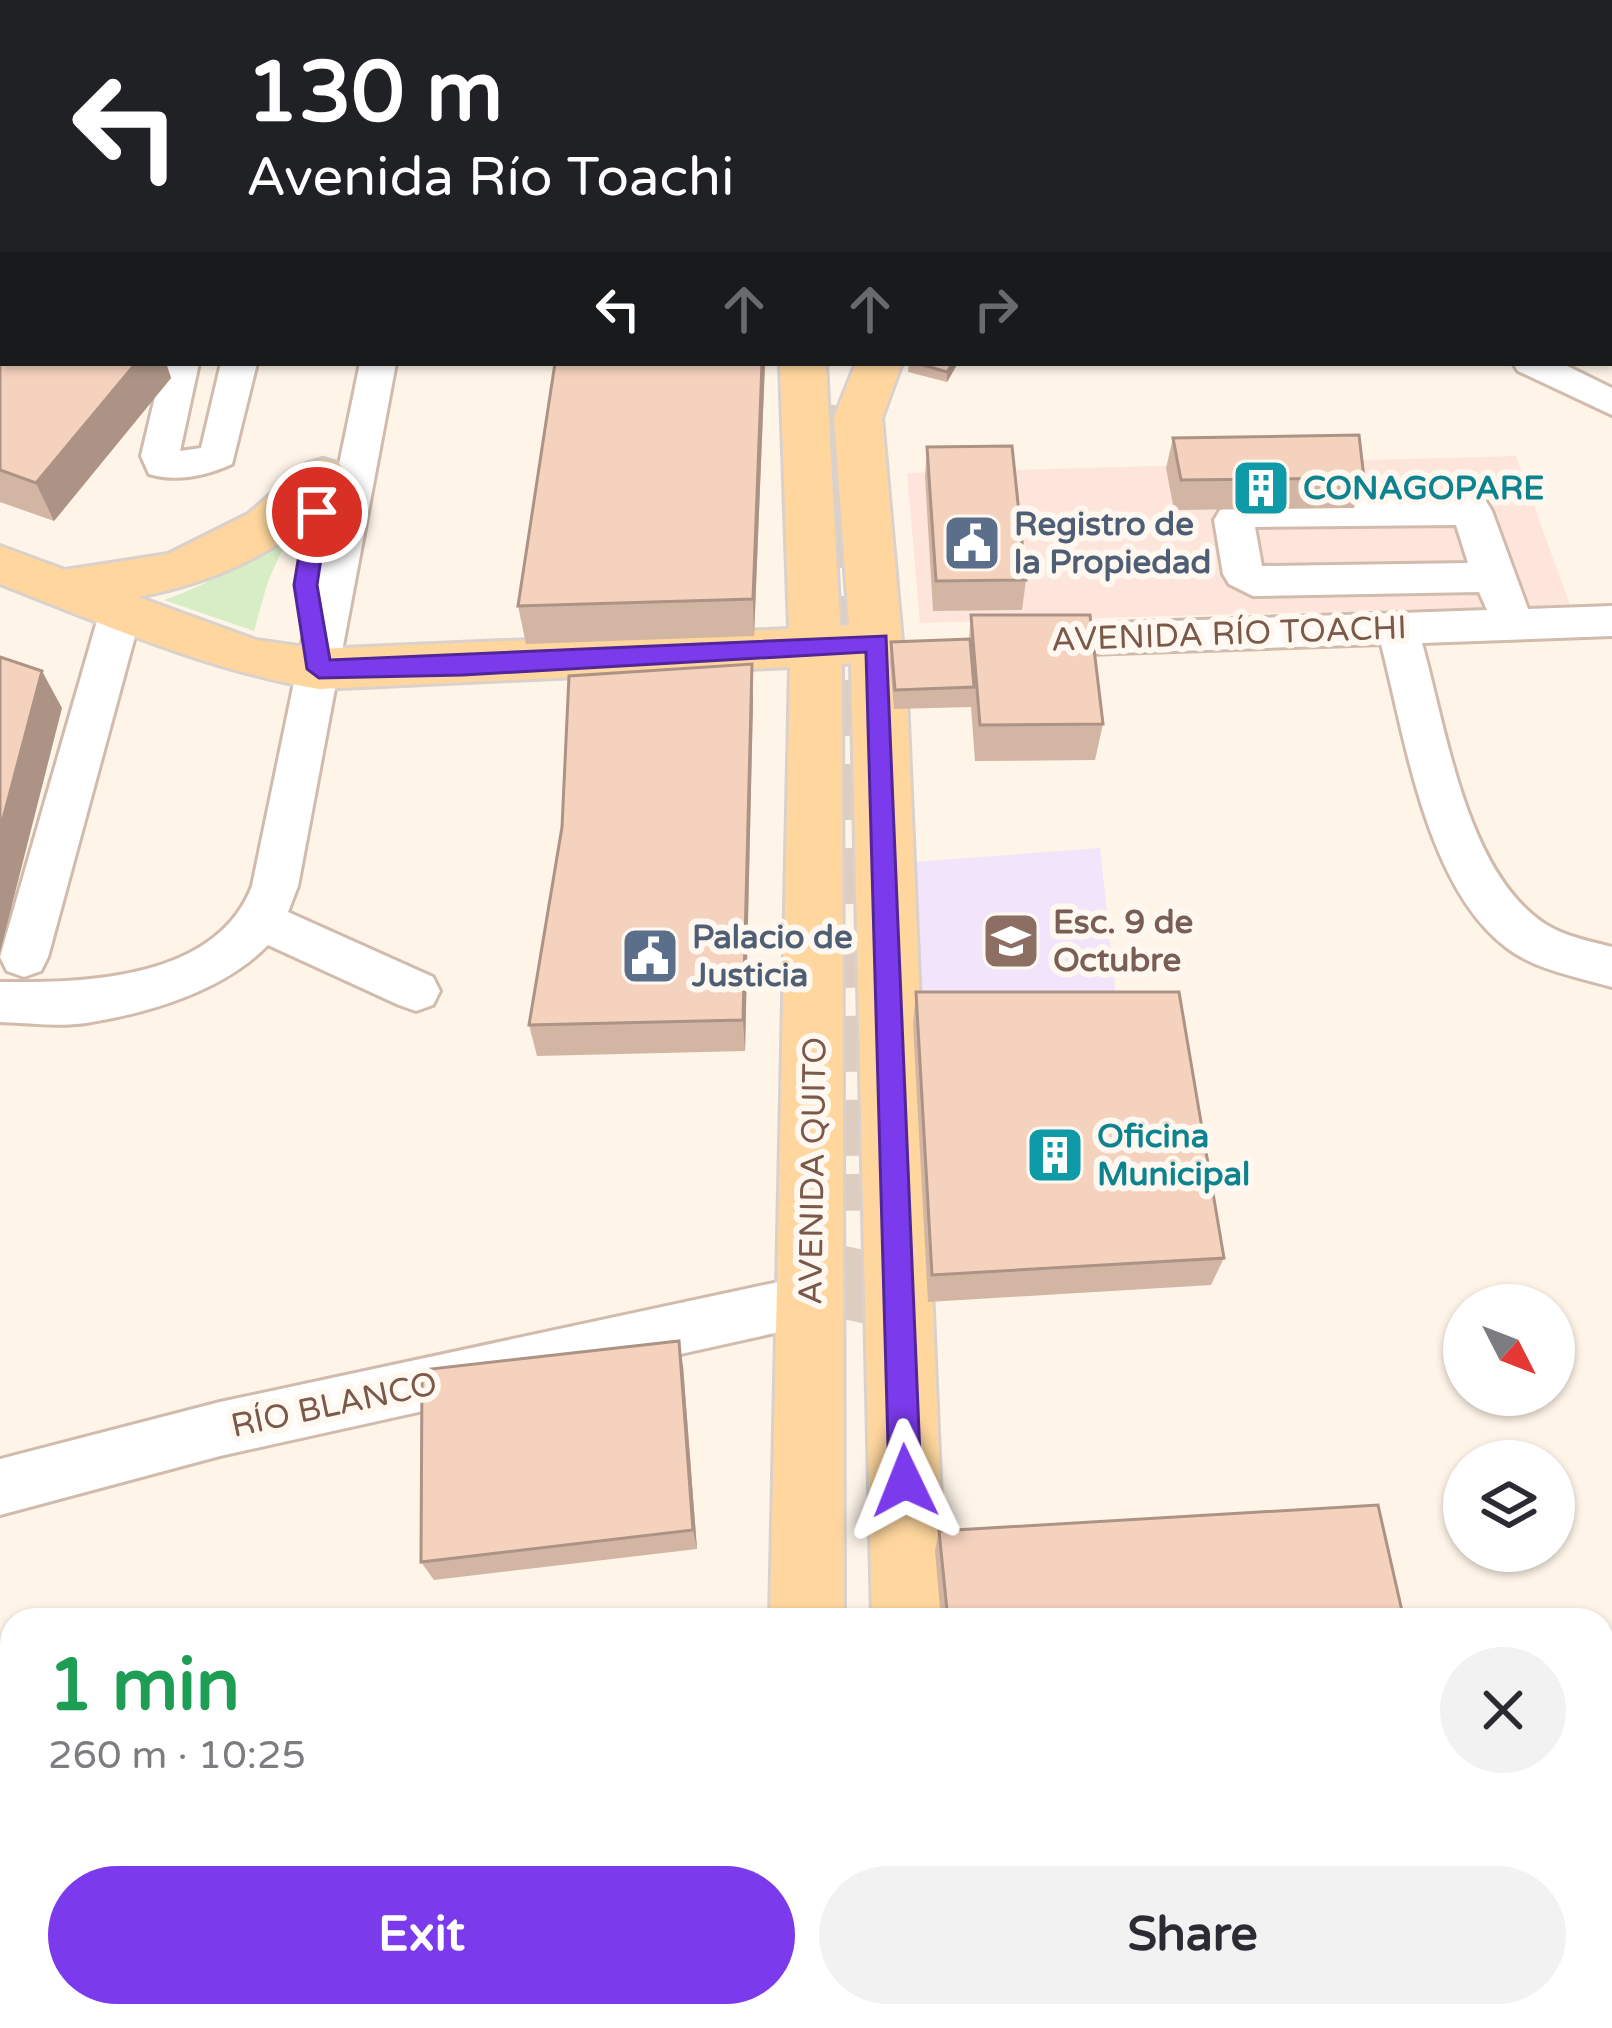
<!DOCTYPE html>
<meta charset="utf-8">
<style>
:root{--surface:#fff;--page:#f2f2f3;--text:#2b2b33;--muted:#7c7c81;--accent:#7c3aed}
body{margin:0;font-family:"Varela Round",sans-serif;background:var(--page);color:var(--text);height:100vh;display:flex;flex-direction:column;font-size:45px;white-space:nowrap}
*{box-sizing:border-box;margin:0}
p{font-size:39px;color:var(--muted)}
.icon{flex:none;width:66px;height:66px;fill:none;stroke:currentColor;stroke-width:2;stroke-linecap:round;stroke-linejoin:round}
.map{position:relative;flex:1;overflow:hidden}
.drawer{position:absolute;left:0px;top:1608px;width:1614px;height:420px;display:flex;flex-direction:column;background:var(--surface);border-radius:36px 36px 0 0;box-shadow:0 3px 9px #0004}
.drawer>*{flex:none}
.top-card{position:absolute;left:0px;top:0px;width:1614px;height:366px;box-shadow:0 3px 9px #0004;background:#202124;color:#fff;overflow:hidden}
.needle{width:78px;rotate:132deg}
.buttons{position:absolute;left:1443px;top:1284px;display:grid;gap:24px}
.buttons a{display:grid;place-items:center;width:132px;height:132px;border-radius:50%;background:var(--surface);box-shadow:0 3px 9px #0004;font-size:60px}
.pin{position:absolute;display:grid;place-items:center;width:102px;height:102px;color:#fff;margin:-51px;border:6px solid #fff;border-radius:50%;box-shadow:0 3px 12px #0007}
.me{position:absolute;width:132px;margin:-66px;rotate:358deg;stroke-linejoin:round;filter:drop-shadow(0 0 9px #0008)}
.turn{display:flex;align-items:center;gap:42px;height:252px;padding:0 48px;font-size:54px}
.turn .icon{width:156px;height:156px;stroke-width:2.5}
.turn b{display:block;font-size:84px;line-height:102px}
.lanes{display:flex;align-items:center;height:114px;padding:0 48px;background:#0003;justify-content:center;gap:60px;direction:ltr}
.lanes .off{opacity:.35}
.round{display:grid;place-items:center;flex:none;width:126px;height:126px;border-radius:63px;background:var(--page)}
.head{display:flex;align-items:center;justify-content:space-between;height:204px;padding:0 48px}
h1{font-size:72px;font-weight:700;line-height:90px;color:#1e9e55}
.primary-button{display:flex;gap:24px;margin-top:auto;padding:24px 48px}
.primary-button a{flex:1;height:138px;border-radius:72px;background:var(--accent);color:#fff;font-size:48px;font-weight:700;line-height:138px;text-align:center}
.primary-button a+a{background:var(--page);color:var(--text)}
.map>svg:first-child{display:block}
.commercial{fill:#fee5db}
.education{fill:#f2e4fa}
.green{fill:#d6edc5}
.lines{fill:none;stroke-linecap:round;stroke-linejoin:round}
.major-tunnel-far2{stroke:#ddcdc0;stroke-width:44;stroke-dasharray:44 21;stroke-linecap:butt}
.major-tunnel-far1{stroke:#ddcdc0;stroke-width:56;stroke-dasharray:56 28;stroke-linecap:butt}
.major-tunnel{stroke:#ddcdc0;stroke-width:72;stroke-dasharray:72 36;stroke-linecap:butt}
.minor-casing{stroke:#d1bbac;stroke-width:6}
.major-casing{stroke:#dad1cc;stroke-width:6}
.minor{fill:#fff;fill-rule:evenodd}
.major{fill:#ffd79e;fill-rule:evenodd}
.wall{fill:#d3b5a3}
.shaded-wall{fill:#ac9385}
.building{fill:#f5d2be;stroke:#ac9385;stroke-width:3}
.route{fill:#7c3aed;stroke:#51269a;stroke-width:3}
.labels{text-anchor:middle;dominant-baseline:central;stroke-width:12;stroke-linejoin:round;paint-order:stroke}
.culture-label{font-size:33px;font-weight:bold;fill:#0d838f;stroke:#fff8f0;text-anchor:start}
.service-label{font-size:33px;font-weight:bold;fill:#4e5e75;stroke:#fff8f0;text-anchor:start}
.street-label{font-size:33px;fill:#7a594a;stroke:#fff8f0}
.education-label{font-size:33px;font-weight:bold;fill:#785e54;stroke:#fff8f0;text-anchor:start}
</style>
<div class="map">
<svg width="1612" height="2028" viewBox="0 0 1612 2028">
<rect width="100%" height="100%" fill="#fef4e8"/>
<polygon class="commercial" points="1516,456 1570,605 920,623 907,473"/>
<polygon class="education" points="1100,848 1119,1024 912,1020 913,862"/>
<path class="green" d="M297,517L268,581L254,631L164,600C218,582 255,554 297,517Z"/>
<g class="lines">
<polyline class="major-tunnel-far2" points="837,405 839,515"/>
<polyline class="major-tunnel-far1" points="839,512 849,1177"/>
<polyline class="major-tunnel" points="834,1317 850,1244 849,1174"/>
<g class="minor-casing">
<g id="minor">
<path d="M163,363H199L180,451L201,448L221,363H257L232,464C206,476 176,482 149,474L141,456Z"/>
<path d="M360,363H396L298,886L288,912L433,977L440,991L433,1005L416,1011L399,1005L268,945C223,991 149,1013 86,1023C59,1027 28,1023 0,1022V982C85,983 216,980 252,886Z"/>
<polygon points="1513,363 1561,363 1612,388 1612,415 1518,371"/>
<path d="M1472,497L1486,501L1492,511L1528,609L1612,606V636L1422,643C1446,728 1465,868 1542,922C1562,936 1589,941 1612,947V987C1578,977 1536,970 1507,948C1426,888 1405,737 1381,644L1026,656L1011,652L1005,641L1011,630L1026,626L1487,610L1479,592L1253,596L1229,584L1223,574L1214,520L1220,510L1251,499ZM1456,525L1468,563L1262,566L1255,527Z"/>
<polygon points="120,599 135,603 141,614 48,957 41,971 24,977 7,971 0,957 99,614 105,603"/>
<polygon points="811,1275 830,1283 837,1300 830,1317 811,1325 220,1456 0,1515 0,1459 220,1402"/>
</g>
</g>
<g class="major-casing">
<g id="major">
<rect x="793" y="0" width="38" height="3"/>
<rect x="1611" y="134" width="1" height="24"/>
<path d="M780,363H826L840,626L849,625L834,418L856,363H902L882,418L907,697L946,1620H872L851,663L842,664L844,1620H770L790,667L319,689C207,670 105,625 0,584V546L65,570L168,554L248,514L306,464L323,459L340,464L347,476C306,545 213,583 138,597L256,640L319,649L789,629Z"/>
<rect x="763" y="2016" width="82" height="12"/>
<rect x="879" y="2016" width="82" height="12"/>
</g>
</g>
<use href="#minor" class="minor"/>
<use href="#major" class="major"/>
</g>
<g class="wall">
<polygon points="1367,0 1568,0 1575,3 1366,3"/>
<polygon points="0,142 3,363 166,363 171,378 54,521 0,502"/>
<polygon points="555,363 765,363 754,636 526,644 518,606"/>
<polygon points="909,363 958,363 947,382 908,372"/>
<polygon points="1173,438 1364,478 1354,508 1174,510 1166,468"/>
<polygon points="927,447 1026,580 1022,610 933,611 925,477"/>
<polygon points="971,615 1103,724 1095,760 975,761 971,707 894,709 890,662 891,642 969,639"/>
<polygon points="753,701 745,1051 537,1056 529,1025 562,827"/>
<polygon points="916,992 1224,1258 1211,1285 928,1302 913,1024"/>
<polygon points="683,1366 697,1549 434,1580 421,1562"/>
<polygon points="939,1531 1404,1620 941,1620 935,1551"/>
<polygon points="12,1758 12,1855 0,1857 0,1760"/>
</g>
<g class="shaded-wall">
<polygon points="136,363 166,363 171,378 54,521 36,483"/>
<polygon points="762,363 765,363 754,636 753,599"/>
<polygon points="953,363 958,363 947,382 947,372"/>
<polygon points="752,664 753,701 745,1051 743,1020"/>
<polygon points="42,671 62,708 0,952 0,830"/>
<polygon points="679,1341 683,1366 697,1549 693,1530"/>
<polygon points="21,2016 45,2016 43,2028 19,2028"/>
<rect x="648" y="2016" width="5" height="12"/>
</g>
<g class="building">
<polygon points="770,0 797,0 798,3 771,3"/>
<polygon points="1200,0 1300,0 1296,3 1207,3"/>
<polygon points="1425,0 1568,0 1575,3 1432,3"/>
<polygon points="1611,17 1612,17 1612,75 1611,74"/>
<polygon points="0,142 3,142 3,363 136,363 36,483 0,470"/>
<polygon points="555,363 762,363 753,599 518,606"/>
<polygon points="916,363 953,363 947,372"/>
<polygon points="1359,435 1364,478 1181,480 1173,438"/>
<polygon points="1012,446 1026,580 936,581 927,447"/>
<polygon points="971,615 1090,615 1103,724 980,725"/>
<polygon points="970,639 974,687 895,690 891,642"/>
<polygon points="0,657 42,671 0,830"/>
<polygon points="752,664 743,1020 529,1025 562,827 569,676"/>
<polygon points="916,992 1179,992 1224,1258 932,1275"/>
<polygon points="679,1341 693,1530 421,1562 422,1370"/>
<polygon points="1378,1505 1404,1620 948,1620 939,1531"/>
<polygon points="12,1758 12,1844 0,1846 0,1760"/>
<polygon points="0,1912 12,1912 12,2016 21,2016 19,2028 0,2028"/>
<rect x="466" y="2016" width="182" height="12"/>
<polygon points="1011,2016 1324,2016 1325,2028 1011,2028"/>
</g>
<polygon class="route" points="317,504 328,512 317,585 330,660 886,636 921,1481 916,1493 905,1497 894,1493 889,1481 866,652 463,675 319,678 307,669 294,585 306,512"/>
<defs>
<g id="building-square" transform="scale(3)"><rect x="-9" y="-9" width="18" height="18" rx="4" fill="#0f9aa8" stroke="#fff8f0"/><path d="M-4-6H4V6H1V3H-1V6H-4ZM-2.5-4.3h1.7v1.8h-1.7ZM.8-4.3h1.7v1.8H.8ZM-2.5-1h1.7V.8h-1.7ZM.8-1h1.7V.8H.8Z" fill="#fff"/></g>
<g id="civic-square" transform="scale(3)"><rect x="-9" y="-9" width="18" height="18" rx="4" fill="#5c6f8a" stroke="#fff8f0"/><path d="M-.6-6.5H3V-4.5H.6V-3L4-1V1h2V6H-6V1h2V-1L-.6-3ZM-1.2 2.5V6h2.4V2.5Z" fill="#fff"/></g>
<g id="school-square" transform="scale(3)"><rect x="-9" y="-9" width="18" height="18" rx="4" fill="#8d6e63" stroke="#fff8f0"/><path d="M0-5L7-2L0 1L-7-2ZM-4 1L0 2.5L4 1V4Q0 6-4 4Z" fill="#fff"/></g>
</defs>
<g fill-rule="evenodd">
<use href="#building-square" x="1261" y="488"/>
<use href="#civic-square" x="972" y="543"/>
<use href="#school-square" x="1011" y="941"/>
<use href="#civic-square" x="650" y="956"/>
<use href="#building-square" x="1055" y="1155"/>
</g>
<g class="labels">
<g class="culture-label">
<text x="1303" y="488">CONAGOPARE</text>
<text x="1097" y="1136">Oficina<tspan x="1097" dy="38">Municipal</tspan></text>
</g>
<g class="service-label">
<text x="1014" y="524">Registro de<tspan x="1014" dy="38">la Propiedad</tspan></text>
<text x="692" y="937">Palacio de<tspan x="692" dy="38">Justicia</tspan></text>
</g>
<g class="street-label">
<text transform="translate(1229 634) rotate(-2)">AVENIDA RÍO TOACHI</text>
<text transform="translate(813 1171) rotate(-89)">AVENIDA QUITO</text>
<text transform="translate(334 1405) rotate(-12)">RÍO BLANCO</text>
</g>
<g class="education-label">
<text x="1053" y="922">Esc. 9 de<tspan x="1053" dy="38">Octubre</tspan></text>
</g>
</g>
</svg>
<div class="buttons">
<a><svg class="needle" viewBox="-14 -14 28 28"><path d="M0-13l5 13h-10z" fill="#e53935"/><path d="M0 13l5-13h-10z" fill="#7c7c81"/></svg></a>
<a><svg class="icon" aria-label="layers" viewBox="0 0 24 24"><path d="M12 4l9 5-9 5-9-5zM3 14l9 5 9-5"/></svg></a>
</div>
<div class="pin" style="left:317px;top:512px;background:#d93025"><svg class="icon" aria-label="arrive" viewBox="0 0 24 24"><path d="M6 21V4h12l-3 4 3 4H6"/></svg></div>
<svg class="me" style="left:905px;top:1481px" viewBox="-20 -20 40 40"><path d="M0-17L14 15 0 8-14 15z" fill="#7c3aed" stroke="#fff" stroke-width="4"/></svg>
<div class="top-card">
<div class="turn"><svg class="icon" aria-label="left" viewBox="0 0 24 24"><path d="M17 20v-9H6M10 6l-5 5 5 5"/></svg><div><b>130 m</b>Avenida Río Toachi</div></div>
<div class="lanes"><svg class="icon" aria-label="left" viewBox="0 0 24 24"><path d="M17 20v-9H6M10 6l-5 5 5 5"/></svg><svg class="icon off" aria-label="ahead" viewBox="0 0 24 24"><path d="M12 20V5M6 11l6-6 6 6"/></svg><svg class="icon off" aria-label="ahead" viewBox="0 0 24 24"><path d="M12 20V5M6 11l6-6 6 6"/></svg><svg class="icon off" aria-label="right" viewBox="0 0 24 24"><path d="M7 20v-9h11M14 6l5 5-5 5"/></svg></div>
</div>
<section class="drawer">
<div class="head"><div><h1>1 min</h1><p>260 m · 10:25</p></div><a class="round"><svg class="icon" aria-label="close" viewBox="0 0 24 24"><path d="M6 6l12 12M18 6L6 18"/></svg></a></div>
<div class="primary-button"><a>Exit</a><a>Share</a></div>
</section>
</div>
